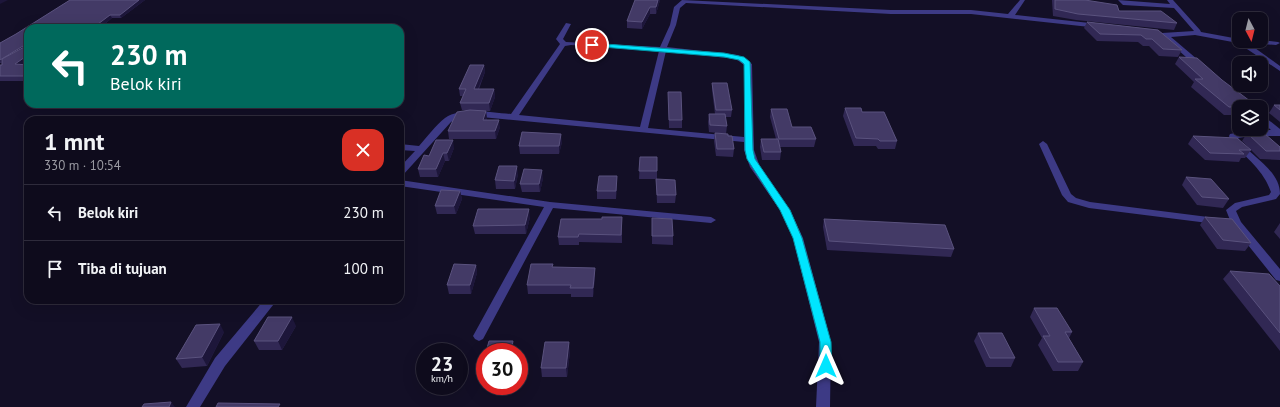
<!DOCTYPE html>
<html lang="id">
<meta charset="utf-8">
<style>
:root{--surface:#0e0b1c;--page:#1c1929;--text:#f1f3f6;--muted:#9b9ba3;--line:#2e2b3b}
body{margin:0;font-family:"PT Sans",sans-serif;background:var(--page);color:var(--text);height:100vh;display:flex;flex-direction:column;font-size:15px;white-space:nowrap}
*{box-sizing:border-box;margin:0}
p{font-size:13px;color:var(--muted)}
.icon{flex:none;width:22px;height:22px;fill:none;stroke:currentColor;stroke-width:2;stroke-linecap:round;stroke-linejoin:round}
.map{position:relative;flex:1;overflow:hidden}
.panel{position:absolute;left:24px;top:116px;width:380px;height:188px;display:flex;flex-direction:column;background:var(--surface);border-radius:12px;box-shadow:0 4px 16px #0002,0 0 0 1px var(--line)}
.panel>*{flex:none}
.top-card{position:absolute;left:24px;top:24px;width:380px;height:84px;border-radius:12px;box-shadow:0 4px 16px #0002,0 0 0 1px var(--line);background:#00695c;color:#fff;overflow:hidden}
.needle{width:26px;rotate:173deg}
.controls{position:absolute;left:1232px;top:12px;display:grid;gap:8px}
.controls a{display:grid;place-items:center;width:36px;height:36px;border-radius:8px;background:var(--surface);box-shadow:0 4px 16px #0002,0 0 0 1px var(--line);font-size:20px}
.speed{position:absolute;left:416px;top:343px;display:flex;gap:8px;font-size:20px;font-weight:700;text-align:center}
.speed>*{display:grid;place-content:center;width:52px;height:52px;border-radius:50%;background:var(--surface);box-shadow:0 4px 16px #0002,0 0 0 1px var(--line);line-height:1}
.speed small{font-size:10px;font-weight:400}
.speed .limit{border:6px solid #d22;background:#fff;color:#111}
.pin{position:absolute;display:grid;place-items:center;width:34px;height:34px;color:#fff;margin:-17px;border:2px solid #fff;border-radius:50%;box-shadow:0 1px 4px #0007}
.me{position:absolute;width:44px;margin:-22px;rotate:0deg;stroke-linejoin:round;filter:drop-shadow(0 0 3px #0008)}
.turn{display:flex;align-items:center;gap:14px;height:84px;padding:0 20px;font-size:18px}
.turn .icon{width:52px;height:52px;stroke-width:2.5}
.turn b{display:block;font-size:28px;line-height:34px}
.round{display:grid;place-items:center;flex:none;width:42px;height:42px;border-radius:12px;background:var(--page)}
.head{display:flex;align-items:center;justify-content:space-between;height:68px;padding:0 20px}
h1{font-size:24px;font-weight:600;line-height:30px}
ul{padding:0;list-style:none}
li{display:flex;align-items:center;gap:12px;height:56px;padding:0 20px;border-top:1px solid var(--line)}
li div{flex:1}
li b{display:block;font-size:15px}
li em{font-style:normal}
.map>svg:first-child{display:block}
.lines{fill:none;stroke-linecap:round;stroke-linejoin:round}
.minor{fill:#3d3a85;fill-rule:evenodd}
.wall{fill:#312854}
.shaded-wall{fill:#1d163a}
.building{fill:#433a66;stroke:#5a527e}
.route{fill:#00e5ff;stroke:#0095a6}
</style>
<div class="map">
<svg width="1280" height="407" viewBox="0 0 1280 407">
<rect width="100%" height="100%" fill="#130f26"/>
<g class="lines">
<g class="minor">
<path d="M682,0L891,10H971L1008,14L1020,0H1025L1015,15L1099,24L1102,26L1099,28L971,14H891L686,3L680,8L676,25L667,47L738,55L752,64L754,150L760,167L790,210L803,238L831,342L830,407H816L819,342L793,238L780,210L750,167L744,150V142L471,116L458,118L451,122L403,175L400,176V167L415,151L400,150V144L419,146C427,137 436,125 445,118C463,106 491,113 511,114L560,44L556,39L566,23L571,24L563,39L566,42L660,47L670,25L674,7ZM571,45L659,51L640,127L519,115L565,46ZM666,51L736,59L744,65V137L648,128Z"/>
<polygon points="1118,0 1170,4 1167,0 1173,0 1200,30 1201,32 1239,39 1239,41 1261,40 1278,42 1280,43 1276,45 1248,43 1280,66 1280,71 1238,43 1195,35 1171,37 1204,65 1200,67 1197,67 1165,38 1150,32 1153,30 1162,33 1194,31 1174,8 1123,5"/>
<path d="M1261,114L1280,129V136H1251L1238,138C1249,156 1280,169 1280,194L1276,199L1242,207L1236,211L1241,222L1280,269V281L1276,280L1232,225L1226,210L1235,203L1269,195L1271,192C1264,171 1246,157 1231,142L1229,136L1230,134L1251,130H1271L1261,121Z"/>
<polygon points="1043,141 1047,144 1071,194 1076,198 1090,202 1216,218 1221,221 1216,224 1089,208 1068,202 1062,195 1039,144"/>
<polygon points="400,180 550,202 711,217 716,220 711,223 553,208 483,339 479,341 475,339 473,336 544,207 400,186"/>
<polygon points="264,300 277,300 225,366 200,407 186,407 215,358"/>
</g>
</g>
<g class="wall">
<polygon points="70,0 145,0 121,18 112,18 100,28 28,28 28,62 25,64 28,65 28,81 0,81 0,65 2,65 2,63 0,63 0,43 16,34"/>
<polygon points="645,0 660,0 656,14 650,14 642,29 627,28 627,21"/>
<polygon points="1052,0 1085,0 1119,11 1177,23 1174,30 1076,20 1053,16 1052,1"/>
<polygon points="1087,22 1158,30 1182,50 1178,57 1159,56 1149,46 1143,46 1138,42 1097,41 1084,28"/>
<polygon points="1179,57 1239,107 1239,115 1224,115 1191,87 1194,82 1175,64"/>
<polygon points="484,65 485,72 479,89 494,89 495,97 490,111 476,111 486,111 487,120 500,127 496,139 449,139 448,131 466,110 462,110 460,103 463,96 460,96 459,89"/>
<polygon points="712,83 732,110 731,117 725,117 727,126 726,134 709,132 708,122 709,114 715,114 712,90"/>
<polygon points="668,92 682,120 682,128 669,128"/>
<polygon points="1274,105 1280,105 1280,122 1269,113"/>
<polygon points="845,108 862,112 897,141 895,149 878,149 876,146 854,146 843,116"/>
<polygon points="771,109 792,127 816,139 814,147 780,147 781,152 780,160 762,160 760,147 761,139 776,139 770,117"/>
<polygon points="715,133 728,136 734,149 733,157 716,156 714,141"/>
<polygon points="1247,133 1280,147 1280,160 1260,159 1242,141"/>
<polygon points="1193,136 1251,150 1245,158 1241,158 1239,162 1205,160 1188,144"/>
<polygon points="562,142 559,154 520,154 519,146"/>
<polygon points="454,148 449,161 445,161 438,177 420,177 418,169 429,156"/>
<polygon points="640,157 657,157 657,179 639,179"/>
<polygon points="518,174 515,189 496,189 495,180"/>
<polygon points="617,176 617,184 616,199 597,199 597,191"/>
<polygon points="1186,177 1229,199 1223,208 1197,205 1182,185"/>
<polygon points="543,178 540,192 522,192 520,184"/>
<polygon points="656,179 676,195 675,203 657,203"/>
<polygon points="460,191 462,199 456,214 437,214 435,206"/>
<polygon points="530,217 526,234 475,234 473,226"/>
<polygon points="622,217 622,243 579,242 579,245 559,245 558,237 602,219"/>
<polygon points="1205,217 1251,243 1245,251 1217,249 1200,225"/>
<polygon points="652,218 673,236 673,245 652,244"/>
<polygon points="824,219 954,249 951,257 827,250 823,227"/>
<polygon points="1280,223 1280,239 1274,232"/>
<polygon points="476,265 477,273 471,294 449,294 447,285"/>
<polygon points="553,267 595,268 595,276 593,297 571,297 571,294 528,294 527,285"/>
<polygon points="1230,271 1280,286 1280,351 1223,279"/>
<polygon points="238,300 262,300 260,303 239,302"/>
<polygon points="1034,308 1072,332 1069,338 1083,362 1078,371 1053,371 1038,345 1042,338 1030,317"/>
<polygon points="296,326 282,350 259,350 254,341"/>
<polygon points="224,332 207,366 182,368 176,359"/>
<polygon points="978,333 1015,358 1011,367 986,367 974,341"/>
<polygon points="570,351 567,377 542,377 541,368"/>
<polygon points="485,356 485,376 484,376 482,367"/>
</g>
<g class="shaded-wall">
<polygon points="0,0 8,0 0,4"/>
<polygon points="139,0 145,0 121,18 120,15"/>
<polygon points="658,0 660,0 656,14 656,7"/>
<polygon points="650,7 650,14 642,29 642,22"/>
<polygon points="110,15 112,18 100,28 98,24"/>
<polygon points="59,25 60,28 54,28"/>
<polygon points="28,43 28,48 2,64 0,60"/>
<polygon points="28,55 28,62 18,69 15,64"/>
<polygon points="484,65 485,72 475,96 474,89"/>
<polygon points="494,89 495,97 490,111 489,103"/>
<polygon points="486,111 487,119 484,127 483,120"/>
<polygon points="499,120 500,127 496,139 495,131"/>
<polygon points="561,134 562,142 559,154 559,146"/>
<polygon points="453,140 454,148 449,161 447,153"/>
<polygon points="443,153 445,161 438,177 436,169"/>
<polygon points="517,166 518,174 515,189 514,181"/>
<polygon points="542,170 543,178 540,192 539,184"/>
<polygon points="617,176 617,184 616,199 616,191"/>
<polygon points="460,191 462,199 456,214 454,206"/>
<polygon points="529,209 530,217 526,234 525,225"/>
<polygon points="476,265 477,273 471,294 470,285"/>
<polygon points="595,268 595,276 593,297 593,288"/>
<polygon points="292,317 296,326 282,350 278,341"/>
<polygon points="220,324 224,332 207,366 202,357"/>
<polygon points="513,341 514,350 514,352 511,352"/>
<polygon points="569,342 570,351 567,377 566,368"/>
<polygon points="171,402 175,407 169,407"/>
</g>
<g class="building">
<polygon points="70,0 139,0 120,15 110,15 98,24 59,25 54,28 28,28 28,43 0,60 0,43 16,34"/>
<polygon points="635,0 658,0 656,7 650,7 642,22 627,21"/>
<polygon points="1055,0 1085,0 1117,5 1119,11 1161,11 1177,23 1078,14 1055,9"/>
<polygon points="1087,22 1158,30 1182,50 1163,49 1152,39 1146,39 1141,35 1100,34"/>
<polygon points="28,45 28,55 15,64 28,65 28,76 0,76 0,65 2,65 2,59"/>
<polygon points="1179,57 1197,58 1222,80 1258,107 1229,107 1195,79 1203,79"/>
<polygon points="470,65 484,65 474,89 494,89 489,103 460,103 466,89 459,89"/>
<polygon points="712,83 727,83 732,110 716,110"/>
<polygon points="668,92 681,92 682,120 669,120"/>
<polygon points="1274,105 1280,105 1280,110"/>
<polygon points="845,108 861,108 862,112 884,112 897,141 880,141 878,139 856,138"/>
<polygon points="771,109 787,109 792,127 811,127 816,139 779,139"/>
<polygon points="470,110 486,111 483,120 499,120 495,131 448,131 457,112"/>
<polygon points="709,114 725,114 727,126 710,125"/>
<polygon points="522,132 561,134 559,146 519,146"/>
<polygon points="715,133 728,134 728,136 732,136 734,149 717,149"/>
<polygon points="1247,133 1265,134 1280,147 1280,151 1266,151"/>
<polygon points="1193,136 1237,138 1251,150 1239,150 1244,154 1210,153"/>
<polygon points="761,139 778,139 781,152 764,152"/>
<polygon points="436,140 453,140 447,153 443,153 436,169 418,169 424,155 429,156"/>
<polygon points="640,157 657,157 657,171 639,171"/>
<polygon points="499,166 517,166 514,181 495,180"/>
<polygon points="524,169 542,170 539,184 520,184"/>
<polygon points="599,176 617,176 616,191 597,191"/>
<polygon points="1186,177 1211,179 1229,199 1202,197"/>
<polygon points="656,179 675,180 676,195 657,195"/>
<polygon points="441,190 460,191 454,206 435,206"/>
<polygon points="478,209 529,209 525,225 473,226"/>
<polygon points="602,217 622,217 621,235 579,234 578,237 558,237 561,219 602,219"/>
<polygon points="1205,217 1232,219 1251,243 1223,240"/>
<polygon points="652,218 672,219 673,236 652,236"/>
<polygon points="824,219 945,225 954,249 829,241"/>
<polygon points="454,264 476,265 470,285 447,285"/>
<polygon points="531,264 553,264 552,267 595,268 593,288 570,288 571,285 527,285"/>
<polygon points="1230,271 1269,274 1280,286 1280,333"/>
<polygon points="1034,308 1057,308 1072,332 1065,332 1083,362 1058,362 1043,336 1050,336"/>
<polygon points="268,317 292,317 278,341 254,341"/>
<polygon points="220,324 202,357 176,359 196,325"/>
<polygon points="978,333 1002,333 1015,358 990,358"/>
<polygon points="489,341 513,341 511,352 486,352"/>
<polygon points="545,342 569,342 566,368 541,368"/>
<polygon points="485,356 485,367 482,367"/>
<polygon points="171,402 169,407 142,407 144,404"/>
<polygon points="218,403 280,404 278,407 216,407"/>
</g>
<polygon class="route" points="592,43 724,53 744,57 750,62 753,150 755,159 790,210 802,238 831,342 832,366 830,370 821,370 820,366 820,342 793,238 780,210 747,159 745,150 744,64 739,60 724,57 590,46 589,45"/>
</svg>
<div class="controls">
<a><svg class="needle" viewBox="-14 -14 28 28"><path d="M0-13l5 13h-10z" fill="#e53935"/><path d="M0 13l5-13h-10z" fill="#9b9ba3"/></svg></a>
<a><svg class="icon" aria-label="sound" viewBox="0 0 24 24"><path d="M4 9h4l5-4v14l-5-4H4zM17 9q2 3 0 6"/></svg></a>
<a><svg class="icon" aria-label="layers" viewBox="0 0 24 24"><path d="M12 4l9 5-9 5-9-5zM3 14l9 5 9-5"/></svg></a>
</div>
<div class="speed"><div>23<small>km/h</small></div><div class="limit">30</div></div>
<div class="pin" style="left:592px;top:45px;background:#d93025"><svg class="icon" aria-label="arrive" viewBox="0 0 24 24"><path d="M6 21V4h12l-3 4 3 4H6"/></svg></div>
<svg class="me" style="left:826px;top:366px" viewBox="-20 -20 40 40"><path d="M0-17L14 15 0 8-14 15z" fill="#00e5ff" stroke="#fff" stroke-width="4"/></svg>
<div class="top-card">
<div class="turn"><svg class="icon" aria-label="left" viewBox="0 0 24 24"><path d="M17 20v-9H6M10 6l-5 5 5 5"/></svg><div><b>230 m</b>Belok kiri</div></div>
</div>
<section class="panel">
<div class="head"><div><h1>1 mnt</h1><p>330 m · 10:54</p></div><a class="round" style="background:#d93025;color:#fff"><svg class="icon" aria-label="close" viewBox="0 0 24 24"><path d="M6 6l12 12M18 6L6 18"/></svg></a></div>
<ul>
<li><svg class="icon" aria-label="left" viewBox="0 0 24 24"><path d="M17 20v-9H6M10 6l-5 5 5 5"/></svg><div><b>Belok kiri</b></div><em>230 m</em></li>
<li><svg class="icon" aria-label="arrive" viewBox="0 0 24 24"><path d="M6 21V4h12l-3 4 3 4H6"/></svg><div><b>Tiba di tujuan</b></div><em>100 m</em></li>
</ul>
</section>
</div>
